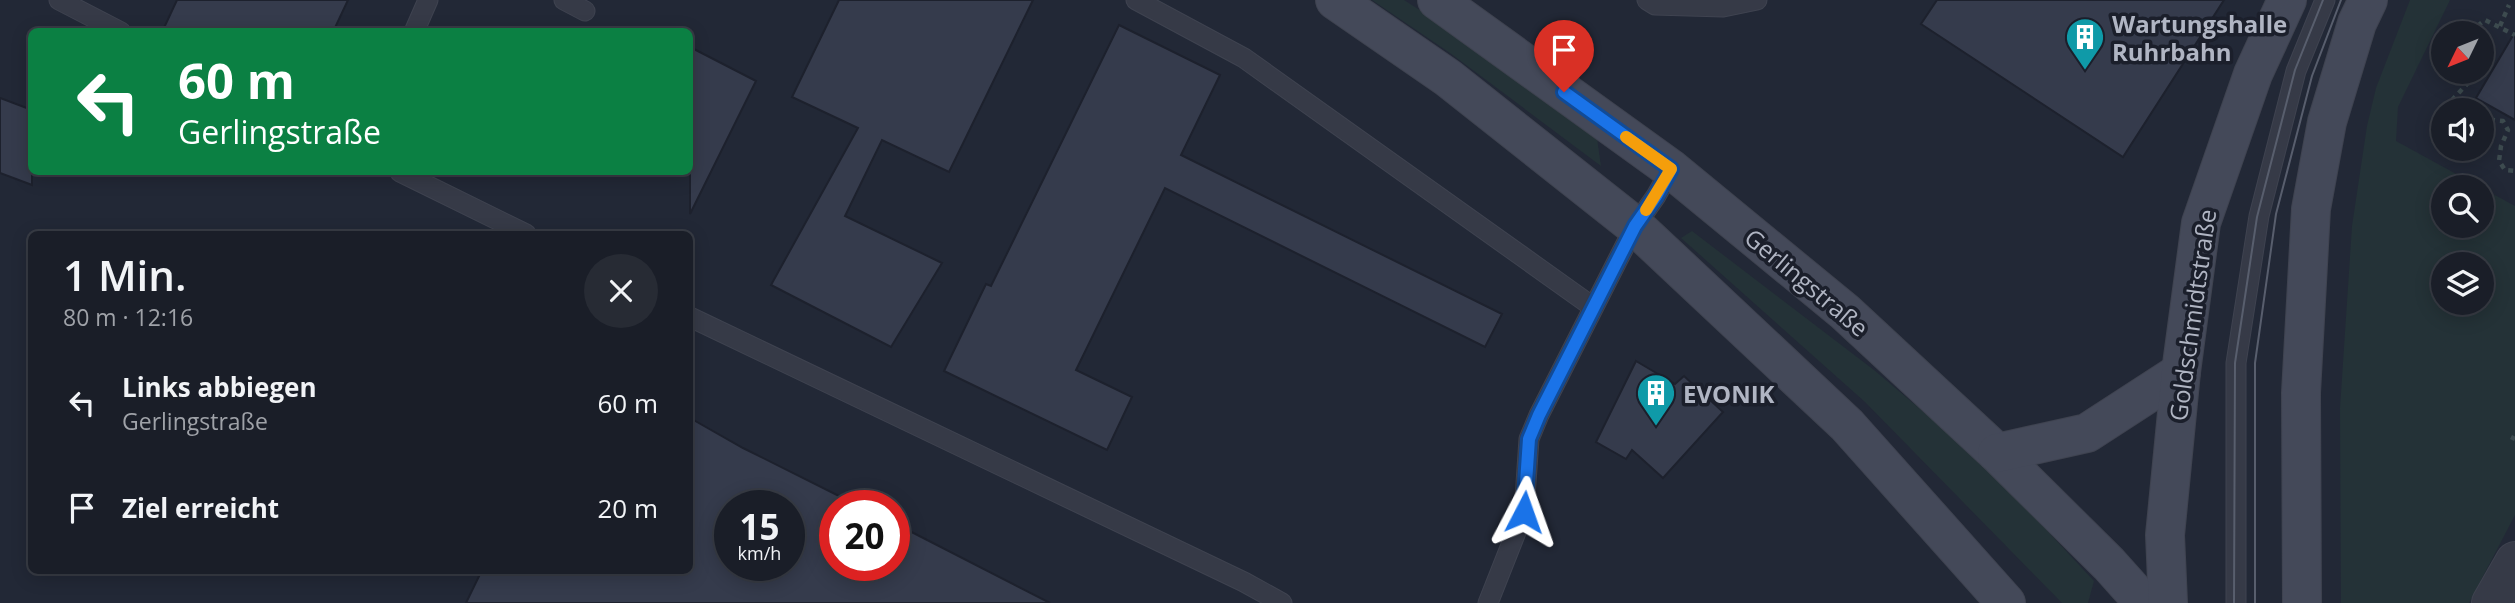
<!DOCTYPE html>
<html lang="de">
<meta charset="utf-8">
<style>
:root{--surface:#1a1e28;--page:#272b34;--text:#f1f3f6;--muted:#9fa2a8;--line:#383c45}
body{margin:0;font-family:"Open Sans",sans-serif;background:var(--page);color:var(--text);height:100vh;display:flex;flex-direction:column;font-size:26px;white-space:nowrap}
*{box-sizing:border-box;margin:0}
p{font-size:23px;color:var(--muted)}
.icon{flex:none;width:38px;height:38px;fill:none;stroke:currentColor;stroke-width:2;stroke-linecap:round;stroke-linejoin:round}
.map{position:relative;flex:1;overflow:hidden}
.sheet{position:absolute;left:28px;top:231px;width:665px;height:343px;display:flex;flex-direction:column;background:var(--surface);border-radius:10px;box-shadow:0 4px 18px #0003,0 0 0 2px var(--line)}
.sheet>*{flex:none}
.top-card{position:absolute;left:28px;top:28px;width:665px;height:147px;border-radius:10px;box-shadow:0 4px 18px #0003,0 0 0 2px var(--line);background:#0b8043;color:#fff;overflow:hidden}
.needle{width:46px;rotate:227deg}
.fabs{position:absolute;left:2431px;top:21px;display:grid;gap:14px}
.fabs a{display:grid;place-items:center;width:63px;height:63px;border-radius:50%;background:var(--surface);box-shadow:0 4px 18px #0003,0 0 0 2px var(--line);font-size:35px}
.speed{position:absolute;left:714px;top:490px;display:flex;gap:14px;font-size:35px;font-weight:700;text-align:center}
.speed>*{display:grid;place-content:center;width:91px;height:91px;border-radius:50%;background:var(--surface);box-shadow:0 4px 18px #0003,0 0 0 2px var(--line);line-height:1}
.speed small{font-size:18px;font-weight:400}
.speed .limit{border:10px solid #d22;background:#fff;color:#111}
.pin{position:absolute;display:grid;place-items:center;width:60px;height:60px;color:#fff;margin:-72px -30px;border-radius:50% 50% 50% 0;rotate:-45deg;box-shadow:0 0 7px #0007}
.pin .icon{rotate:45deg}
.me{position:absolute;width:77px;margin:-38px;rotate:4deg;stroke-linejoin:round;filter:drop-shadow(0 0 5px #0008)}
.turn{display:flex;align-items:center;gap:24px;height:147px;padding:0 35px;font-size:32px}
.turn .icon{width:91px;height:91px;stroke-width:2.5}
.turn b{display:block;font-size:49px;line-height:60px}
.round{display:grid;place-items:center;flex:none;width:74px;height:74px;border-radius:37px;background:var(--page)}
.overview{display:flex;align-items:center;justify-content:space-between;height:119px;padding:0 35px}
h1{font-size:42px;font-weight:600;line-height:52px}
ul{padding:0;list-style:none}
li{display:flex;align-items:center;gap:21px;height:105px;padding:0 35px}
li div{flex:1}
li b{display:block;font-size:26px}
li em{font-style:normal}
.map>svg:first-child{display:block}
.green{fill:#243237;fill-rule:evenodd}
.building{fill:#353b4c;stroke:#1d212d;stroke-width:2;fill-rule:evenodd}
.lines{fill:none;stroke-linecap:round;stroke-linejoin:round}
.lane-casing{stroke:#3f4350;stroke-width:21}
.street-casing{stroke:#3f4350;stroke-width:40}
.secondary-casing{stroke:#3f4350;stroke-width:40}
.path{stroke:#3d4b4f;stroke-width:4.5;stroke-dasharray:5 5;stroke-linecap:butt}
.lane{stroke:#363a47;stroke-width:19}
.street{stroke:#363a47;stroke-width:38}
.secondary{stroke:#444959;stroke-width:38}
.tram{stroke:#585e6d;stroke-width:2}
.route-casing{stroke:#114b97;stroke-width:18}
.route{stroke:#1a73e8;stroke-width:12}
.slow{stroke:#f59e0b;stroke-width:12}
.labels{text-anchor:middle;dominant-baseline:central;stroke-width:7;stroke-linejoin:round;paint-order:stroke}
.poi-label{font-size:24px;font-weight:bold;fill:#b0b5c3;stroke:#1b1f2b;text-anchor:start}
.street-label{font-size:24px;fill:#b0b5c3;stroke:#1b1f2b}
</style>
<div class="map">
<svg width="2515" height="603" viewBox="0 0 2515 603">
<rect width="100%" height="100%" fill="#222836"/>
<g class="green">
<polygon points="1372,0 1404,0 1462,37 1597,138 1601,166 1450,53"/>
<path d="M2410,0H2450L2398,107L2396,141L2480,187H2443V226H2482V188L2515,206V515L2469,603H2341L2340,408L2352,226L2367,126L2376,88ZM2482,264V303H2443V264Z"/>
<polygon points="1692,231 1874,370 1985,464 2094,581 2088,603 2062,603 1865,402 1681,238"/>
</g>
<g class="building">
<polygon points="177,0 348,0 333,32 162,32"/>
<polygon points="839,0 1033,0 949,172 882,140 845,216 942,263 891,347 771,285 858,128 792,97"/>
<polygon points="1937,0 2224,0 2123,157 1921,24"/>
<polygon points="1119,25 1220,75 1181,155 1502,314 1485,347 1165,188 1076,370 1132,397 1107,450 944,371 986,284 991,286"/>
<polygon points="2515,32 2515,120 2476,98"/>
<polygon points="690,47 756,81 690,214"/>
<polygon points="0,98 32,110 32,185 0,173"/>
<polygon points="1636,361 1675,384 1684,376 1723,412 1663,478 1632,450 1626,459 1596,442"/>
<path d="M690,418L743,448L859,506H835V565H894V523L1050,603H466L482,570H690ZM730,506H789V565H730Z"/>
</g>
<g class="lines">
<g class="lane-casing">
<g id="lane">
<polyline points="59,0 121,32"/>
<polyline points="564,0 585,11"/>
<polyline points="1136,0 1244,58 1593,307"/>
<polyline points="1647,0 1655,5 1723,7 1757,0"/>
<polyline points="414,32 428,0"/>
<polyline points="400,172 526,234"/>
<polyline points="690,317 1244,582 1282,603"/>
<polyline points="1488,603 1524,512 1529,439 1539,415 1635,226 1656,196 1671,169"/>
<polyline points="2236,603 2236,363 2259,216 2296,71 2325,0"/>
</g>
</g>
<g class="street-casing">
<polyline id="street" points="2491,603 2515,561"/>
</g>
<g class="secondary-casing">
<g id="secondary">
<polyline points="1335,0 1448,78 1635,226 1847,425 2006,603"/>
<polyline points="1437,0 1671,169 1845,312 1997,453 2109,564 2144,603"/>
<polyline points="1997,453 2087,433 2181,372"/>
<polyline points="2168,603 2165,535 2181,372 2201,223 2253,74 2287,0"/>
<polyline points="2302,603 2301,393 2311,209 2327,122 2357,23 2368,0"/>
</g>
</g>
<g class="path">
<polyline points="2500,26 2509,5"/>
<polyline points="2472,33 2472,30 2485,20 2515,35"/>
<polyline points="2449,110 2453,99 2467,84 2464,72"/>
<polyline points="2482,127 2493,120 2503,121 2508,130 2501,146 2499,161 2505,170 2515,171"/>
<polyline points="2511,437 2515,439"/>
</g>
<use href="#lane" class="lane"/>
<use href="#street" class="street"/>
<use href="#secondary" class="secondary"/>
<g class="tram">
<polyline points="2234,603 2235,363 2257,217 2295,70 2323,0"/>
<polyline points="2255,603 2255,363 2276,214 2312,76 2341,0"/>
</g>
</g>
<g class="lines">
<g class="route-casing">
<polyline id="route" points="1524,512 1529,439 1539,415 1635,226 1656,196 1671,169 1564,92"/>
</g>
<use href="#route" class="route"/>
<polyline class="slow" points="1626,137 1671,169 1646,210"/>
</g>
<defs>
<g id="building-pin" transform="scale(2.0125)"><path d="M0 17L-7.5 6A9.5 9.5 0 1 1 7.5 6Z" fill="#0f9aa8" stroke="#1b1f2b"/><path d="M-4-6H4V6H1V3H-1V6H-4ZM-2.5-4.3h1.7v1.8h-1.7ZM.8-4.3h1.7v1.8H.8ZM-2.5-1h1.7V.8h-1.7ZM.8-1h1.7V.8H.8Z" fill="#fff"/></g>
</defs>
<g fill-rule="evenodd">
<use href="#building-pin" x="2085" y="37"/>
<use href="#building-pin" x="1656" y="393"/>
</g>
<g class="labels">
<g class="poi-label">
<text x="2112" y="23">Wartungshalle<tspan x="2112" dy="28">Ruhrbahn</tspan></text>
<text x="1683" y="393">EVONIK</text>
</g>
<g class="street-label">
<text transform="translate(1807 282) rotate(40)">Gerlingstraße</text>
<text transform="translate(2192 315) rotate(-82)">Goldschmidtstraße</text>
</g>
</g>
</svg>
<div class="fabs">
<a><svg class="needle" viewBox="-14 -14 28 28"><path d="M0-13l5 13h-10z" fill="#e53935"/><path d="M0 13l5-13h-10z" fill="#9fa2a8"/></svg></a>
<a><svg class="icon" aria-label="sound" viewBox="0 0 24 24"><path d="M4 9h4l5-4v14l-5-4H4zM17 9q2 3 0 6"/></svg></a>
<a><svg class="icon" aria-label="search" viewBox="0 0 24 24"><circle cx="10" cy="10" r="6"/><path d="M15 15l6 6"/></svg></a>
<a><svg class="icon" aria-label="layers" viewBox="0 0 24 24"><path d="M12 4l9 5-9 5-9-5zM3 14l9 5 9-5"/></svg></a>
</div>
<div class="speed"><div>15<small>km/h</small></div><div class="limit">20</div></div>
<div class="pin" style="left:1564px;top:92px;background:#d93025"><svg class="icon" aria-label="arrive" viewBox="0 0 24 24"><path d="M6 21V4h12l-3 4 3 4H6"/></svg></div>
<svg class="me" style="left:1524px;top:512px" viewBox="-20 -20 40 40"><path d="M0-17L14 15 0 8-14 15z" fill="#1a73e8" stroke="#fff" stroke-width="4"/></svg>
<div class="top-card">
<div class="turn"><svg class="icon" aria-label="left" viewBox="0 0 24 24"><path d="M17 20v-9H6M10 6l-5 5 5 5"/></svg><div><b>60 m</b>Gerlingstraße</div></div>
</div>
<section class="sheet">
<div class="overview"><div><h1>1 Min.</h1><p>80 m · 12:16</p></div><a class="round"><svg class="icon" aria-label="close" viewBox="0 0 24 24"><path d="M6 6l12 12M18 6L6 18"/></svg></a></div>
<ul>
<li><svg class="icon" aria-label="left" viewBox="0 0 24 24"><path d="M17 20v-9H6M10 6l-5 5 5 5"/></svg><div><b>Links abbiegen</b><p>Gerlingstraße</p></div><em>60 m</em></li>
<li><svg class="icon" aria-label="arrive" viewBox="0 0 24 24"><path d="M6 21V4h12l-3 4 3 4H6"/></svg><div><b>Ziel erreicht</b></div><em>20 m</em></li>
</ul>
</section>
</div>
